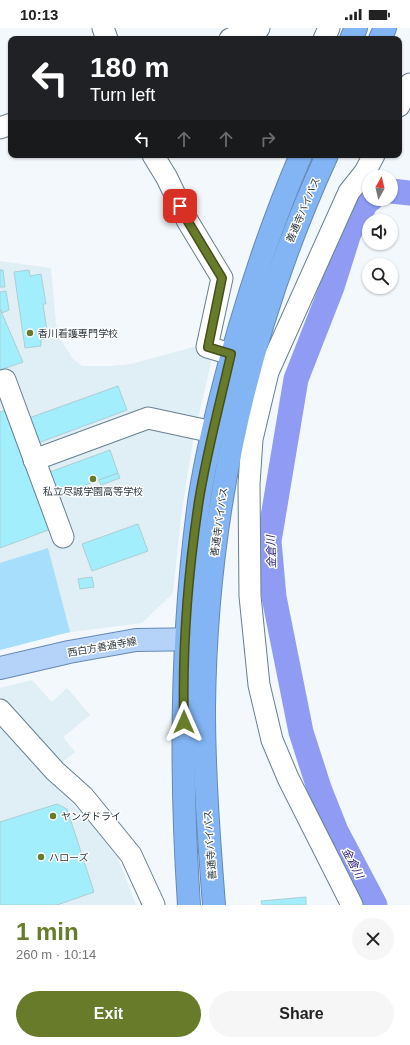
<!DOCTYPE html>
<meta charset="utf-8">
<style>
:root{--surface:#fff;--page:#f6f6f6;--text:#222;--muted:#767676;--accent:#687b2b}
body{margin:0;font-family:Helvetica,"Noto Sans JP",sans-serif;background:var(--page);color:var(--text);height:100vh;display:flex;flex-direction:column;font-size:15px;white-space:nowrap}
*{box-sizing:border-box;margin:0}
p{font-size:13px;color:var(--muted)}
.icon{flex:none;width:22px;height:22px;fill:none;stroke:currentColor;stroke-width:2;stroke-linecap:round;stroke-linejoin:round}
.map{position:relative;height:877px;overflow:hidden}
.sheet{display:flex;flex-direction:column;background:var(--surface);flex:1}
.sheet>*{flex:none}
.banner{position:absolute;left:8px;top:8px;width:394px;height:122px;border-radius:8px;box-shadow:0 1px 3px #0004;background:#202124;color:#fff;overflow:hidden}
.needle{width:26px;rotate:8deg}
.buttons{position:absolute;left:362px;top:142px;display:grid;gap:8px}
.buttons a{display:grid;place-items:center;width:36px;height:36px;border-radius:50%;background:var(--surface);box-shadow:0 1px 3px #0004;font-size:20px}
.pin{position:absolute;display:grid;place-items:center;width:34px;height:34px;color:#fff;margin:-17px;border-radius:8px;box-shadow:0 2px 6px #0006}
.me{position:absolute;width:44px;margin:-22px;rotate:0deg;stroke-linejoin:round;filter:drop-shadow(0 0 3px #0008)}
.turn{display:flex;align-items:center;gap:14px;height:84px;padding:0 16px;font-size:18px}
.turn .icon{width:52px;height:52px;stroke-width:2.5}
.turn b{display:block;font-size:28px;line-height:34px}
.lanes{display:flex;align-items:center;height:38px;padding:0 16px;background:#0003;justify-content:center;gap:20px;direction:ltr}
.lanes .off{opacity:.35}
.round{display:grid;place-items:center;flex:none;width:42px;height:42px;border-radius:21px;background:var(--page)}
.headline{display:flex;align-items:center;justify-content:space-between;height:68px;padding:0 16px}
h1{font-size:24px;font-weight:600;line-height:30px;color:var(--accent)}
.button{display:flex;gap:8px;margin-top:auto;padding:8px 16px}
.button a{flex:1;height:46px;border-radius:24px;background:var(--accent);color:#fff;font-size:16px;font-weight:600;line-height:46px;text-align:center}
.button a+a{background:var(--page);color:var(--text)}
.status{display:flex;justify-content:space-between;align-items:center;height:28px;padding:0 20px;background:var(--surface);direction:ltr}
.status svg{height:11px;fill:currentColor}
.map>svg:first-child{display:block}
.built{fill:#e0eef6}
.green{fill:#a7defb}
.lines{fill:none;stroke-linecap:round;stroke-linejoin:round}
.river{stroke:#909cf4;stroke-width:25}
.building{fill:#a2eefc;stroke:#acced4}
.minor-casing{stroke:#66808f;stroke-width:23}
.major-casing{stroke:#6589b4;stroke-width:24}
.highway-casing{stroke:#6589b4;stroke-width:24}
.minor{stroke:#fff;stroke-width:21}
.major{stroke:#b5d3f8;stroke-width:22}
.highway{stroke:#83b5f4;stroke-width:22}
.route-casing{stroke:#44501c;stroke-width:10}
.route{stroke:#687b2b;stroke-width:7}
.poi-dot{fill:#687b2b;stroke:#fff;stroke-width:1.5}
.labels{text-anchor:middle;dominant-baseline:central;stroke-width:3;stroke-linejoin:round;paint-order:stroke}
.street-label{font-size:10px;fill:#2c373d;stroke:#fff}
.poi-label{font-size:10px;fill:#2c373d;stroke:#fff;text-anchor:start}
.water-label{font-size:11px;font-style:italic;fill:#22177c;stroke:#fff}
</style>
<div class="status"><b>10:13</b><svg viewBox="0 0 49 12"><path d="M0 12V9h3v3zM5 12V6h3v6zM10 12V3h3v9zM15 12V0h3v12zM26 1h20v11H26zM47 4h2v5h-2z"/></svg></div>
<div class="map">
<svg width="410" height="877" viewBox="0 0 410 877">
<rect width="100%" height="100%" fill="#f3f8fc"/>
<g class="built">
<polygon points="0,233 51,240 56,296 62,314 73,331 82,338 111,338 131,336 204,316 213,326 193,412 181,489 173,565 142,595 64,605 0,622"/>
<polygon points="32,652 52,674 67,660 90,687 63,709 75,724 45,748 86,789 118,830 136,877 0,877 0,660"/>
</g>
<polygon class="green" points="48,520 70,604 0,622 0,535"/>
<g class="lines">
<g class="river">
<polyline points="391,163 410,165"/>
<polyline points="371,171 367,173 349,205 332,259 296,351 269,513 274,569 301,704 319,760 336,803 375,877"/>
</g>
</g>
<g class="building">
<polygon points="0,242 3,242 5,259 0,259"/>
<polygon points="29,242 30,248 41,246 46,276 43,276 48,310 41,311 41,318 25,320 14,244"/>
<polygon points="6,263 9,282 2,285 0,281 0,264"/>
<polygon points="0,281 23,334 0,342"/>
<polygon points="118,358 127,382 38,415 29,390"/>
<polygon points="7,382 51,501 0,520 0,384"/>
<polygon points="110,422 118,445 83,458 84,461 57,470 47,445"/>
<polygon points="118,445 120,450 101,457 99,452"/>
<polygon points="138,496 148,523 92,543 82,516"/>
<polygon points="92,549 94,559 80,561 78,551"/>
<polygon points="57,776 67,781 94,864 57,877 0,877 0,794"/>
<polygon points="306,869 306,877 262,877 261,873"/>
</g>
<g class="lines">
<g class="minor-casing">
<g id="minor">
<polyline points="103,0 107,11"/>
<polyline points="230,11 259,0"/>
<polyline points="324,11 329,0"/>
<polyline points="399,78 410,56"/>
<polyline points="0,100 11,96"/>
<polyline points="153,127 167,150 187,192 222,250 207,319 231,326"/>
<polyline points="5,352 63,509"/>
<polyline points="34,432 148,390 213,404"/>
<polyline points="0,682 55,743 83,768 131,827 154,877"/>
<polyline points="352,877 288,750 272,712 259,657 250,568 249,456 252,411 268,344 349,164 365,144 374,127"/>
</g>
</g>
<g class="major-casing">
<polyline id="major" points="0,640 69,624 136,612 206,611"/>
</g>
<g class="highway-casing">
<g id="highway">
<polyline points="351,11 356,0"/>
<polyline points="380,11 385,0"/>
<path d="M189,877C180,742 181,607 199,474C204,439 212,405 220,372C241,288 267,206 301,127"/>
<path d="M214,877C209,812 204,746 204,680C206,486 246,304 327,127"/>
</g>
</g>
<use href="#minor" class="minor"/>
<use href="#major" class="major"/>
<use href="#highway" class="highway"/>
</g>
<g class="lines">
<g class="route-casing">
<path id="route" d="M180,178L187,192L222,250L208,319L231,326C220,375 207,423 199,472C188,545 182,620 184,694"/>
</g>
<use href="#route" class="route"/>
</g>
<g class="poi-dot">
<circle cx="30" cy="305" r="4"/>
<circle cx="93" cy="451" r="4"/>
<circle cx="53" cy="788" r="4"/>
<circle cx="41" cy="829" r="4"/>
</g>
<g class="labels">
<g class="street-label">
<text transform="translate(303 182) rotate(-67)">善通寺バイパス</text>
<text transform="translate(219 494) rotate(-82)">善通寺バイパス</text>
<text transform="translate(102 619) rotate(-10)">西白方善通寺線</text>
<text transform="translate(210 817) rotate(-94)">善通寺バイパス</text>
</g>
<g class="poi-label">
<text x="38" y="305">香川看護専門学校</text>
<text x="93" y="463" text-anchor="middle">私立尽誠学園高等学校</text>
<text x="61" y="788">ヤングドライ</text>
<text x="49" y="829">ハローズ</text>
</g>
<g class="water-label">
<text transform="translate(271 524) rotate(-92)">金倉川</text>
<text transform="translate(353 835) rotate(62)">金倉川</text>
</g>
</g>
</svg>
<div class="buttons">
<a><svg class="needle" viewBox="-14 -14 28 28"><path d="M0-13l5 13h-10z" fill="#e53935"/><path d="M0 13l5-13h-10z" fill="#767676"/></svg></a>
<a><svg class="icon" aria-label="sound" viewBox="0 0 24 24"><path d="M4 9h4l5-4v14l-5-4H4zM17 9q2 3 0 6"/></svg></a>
<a><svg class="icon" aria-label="search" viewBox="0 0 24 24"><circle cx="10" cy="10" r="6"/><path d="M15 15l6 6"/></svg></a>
</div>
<div class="pin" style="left:180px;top:178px;background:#d93025"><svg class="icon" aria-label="arrive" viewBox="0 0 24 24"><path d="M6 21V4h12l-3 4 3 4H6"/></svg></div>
<svg class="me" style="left:184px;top:694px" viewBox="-20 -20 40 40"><path d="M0-17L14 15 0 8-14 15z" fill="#687b2b" stroke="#fff" stroke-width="4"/></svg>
<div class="banner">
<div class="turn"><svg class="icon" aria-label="left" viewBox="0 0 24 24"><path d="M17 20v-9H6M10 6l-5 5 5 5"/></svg><div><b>180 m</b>Turn left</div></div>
<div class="lanes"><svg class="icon" aria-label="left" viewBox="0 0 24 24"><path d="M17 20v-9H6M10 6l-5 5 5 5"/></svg><svg class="icon off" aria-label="ahead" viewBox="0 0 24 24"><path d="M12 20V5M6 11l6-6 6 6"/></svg><svg class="icon off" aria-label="ahead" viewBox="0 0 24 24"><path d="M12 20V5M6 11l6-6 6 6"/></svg><svg class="icon off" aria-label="right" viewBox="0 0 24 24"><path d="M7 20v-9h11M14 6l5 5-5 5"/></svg></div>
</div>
</div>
<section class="sheet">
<div class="headline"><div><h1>1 min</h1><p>260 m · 10:14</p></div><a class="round"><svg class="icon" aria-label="close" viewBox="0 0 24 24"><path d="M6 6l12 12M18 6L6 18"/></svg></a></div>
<div class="button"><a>Exit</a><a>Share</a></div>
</section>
